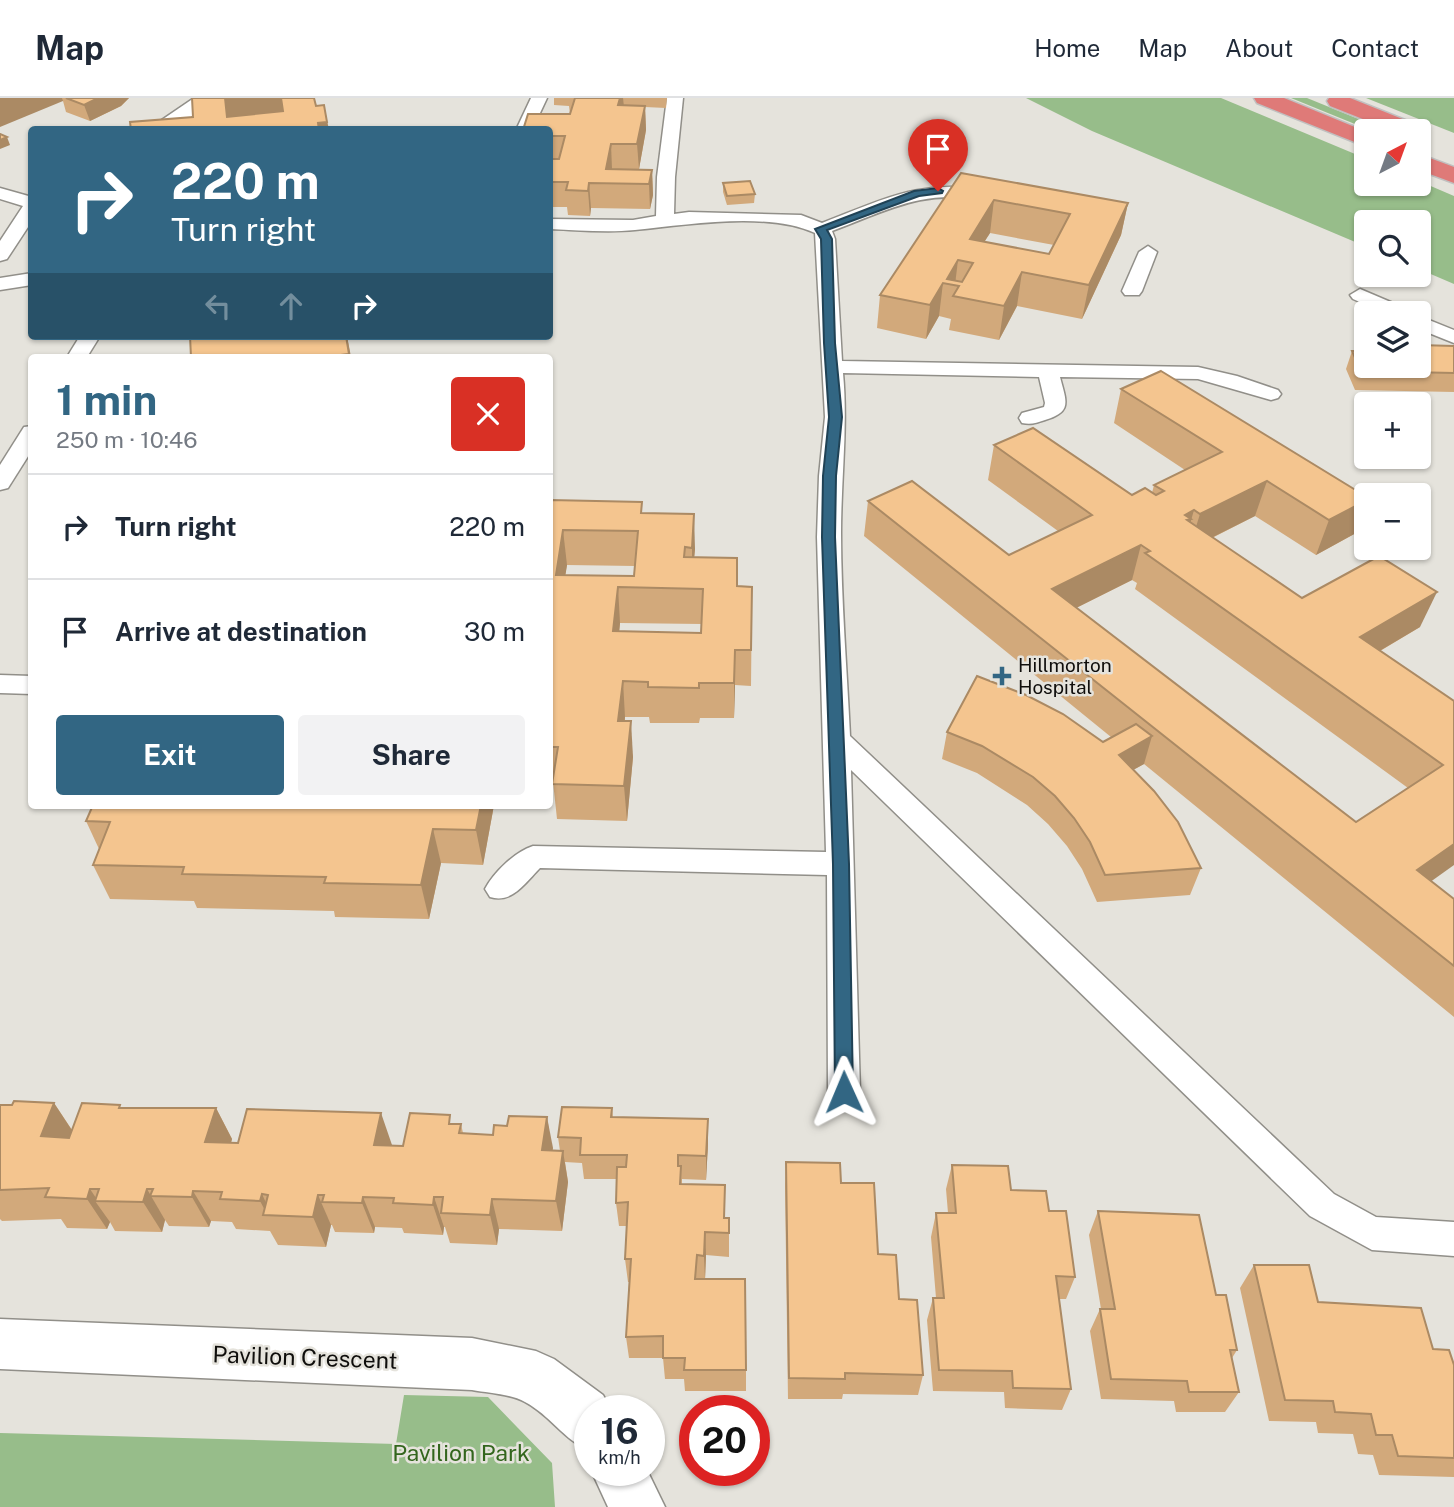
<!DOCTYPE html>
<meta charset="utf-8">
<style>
:root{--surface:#fff;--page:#f2f2f3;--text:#1f2937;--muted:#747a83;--line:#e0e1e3;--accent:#326683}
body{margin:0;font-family:"Public Sans",sans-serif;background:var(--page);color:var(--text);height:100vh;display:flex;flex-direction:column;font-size:26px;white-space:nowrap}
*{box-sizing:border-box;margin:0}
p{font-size:23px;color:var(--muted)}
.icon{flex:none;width:38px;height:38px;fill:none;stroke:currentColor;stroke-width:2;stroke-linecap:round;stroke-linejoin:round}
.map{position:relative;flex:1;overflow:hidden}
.details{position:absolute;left:28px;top:256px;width:525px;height:455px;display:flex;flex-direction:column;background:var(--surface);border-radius:7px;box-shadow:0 2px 5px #0004}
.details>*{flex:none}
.banner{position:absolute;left:28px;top:28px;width:525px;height:214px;border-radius:7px;box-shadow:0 2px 5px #0004;background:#326683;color:#fff;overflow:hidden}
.needle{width:46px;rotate:41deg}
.controls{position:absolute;left:1354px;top:21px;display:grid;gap:14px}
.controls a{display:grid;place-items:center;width:77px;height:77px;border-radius:7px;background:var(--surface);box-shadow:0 2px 5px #0004;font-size:35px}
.speed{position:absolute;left:574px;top:1297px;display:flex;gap:14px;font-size:35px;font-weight:700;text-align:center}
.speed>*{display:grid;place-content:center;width:91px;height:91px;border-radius:50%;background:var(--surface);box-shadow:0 2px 5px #0004;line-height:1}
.speed small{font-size:18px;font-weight:400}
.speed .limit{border:10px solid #d22;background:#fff;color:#111}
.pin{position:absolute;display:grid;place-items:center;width:60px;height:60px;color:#fff;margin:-72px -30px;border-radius:50% 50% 50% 0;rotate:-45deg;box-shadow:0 0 7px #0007}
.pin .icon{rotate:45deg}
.me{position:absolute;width:77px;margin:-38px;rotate:359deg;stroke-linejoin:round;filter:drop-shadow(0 0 5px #0008)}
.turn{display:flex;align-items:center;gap:24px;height:147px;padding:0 28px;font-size:32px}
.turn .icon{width:91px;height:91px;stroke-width:2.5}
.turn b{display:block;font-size:49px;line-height:60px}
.lanes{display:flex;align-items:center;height:66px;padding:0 28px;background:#0003;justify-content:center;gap:35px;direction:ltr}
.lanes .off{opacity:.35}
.round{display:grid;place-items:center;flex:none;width:74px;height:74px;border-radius:7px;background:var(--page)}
.overview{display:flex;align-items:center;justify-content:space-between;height:119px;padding:0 28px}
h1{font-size:42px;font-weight:700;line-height:52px;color:var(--accent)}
.primary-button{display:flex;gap:14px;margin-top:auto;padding:14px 28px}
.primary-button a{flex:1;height:80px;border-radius:7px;background:var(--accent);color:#fff;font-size:28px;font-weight:700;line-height:80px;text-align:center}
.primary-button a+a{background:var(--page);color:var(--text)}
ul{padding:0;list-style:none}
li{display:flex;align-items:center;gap:21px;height:105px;padding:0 28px;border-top:2px solid var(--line)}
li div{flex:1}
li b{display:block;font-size:26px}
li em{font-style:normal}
header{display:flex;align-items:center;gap:42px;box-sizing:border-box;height:98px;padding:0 35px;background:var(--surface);border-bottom:2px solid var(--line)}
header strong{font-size:33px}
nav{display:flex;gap:38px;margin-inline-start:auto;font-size:24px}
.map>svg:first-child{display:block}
.green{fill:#97bd8a}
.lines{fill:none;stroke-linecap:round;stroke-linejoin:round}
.lane-casing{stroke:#918f89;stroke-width:3}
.street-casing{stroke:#918f89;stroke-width:3}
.highway-casing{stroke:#c1c0c0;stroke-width:3}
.lane{fill:#fff;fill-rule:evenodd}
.street{fill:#fff;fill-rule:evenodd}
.highway{fill:#df7a78;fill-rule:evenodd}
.wall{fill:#d2a97b;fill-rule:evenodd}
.shaded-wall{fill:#ab8a64}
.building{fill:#f4c58f;stroke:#ab8a64;stroke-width:2;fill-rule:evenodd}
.route{fill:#326683;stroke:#204255;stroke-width:2}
.poi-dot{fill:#326683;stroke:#e5e3dc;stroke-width:2.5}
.labels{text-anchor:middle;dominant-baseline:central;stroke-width:5;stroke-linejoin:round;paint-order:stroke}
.poi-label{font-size:19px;fill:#0f0e0c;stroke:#e5e3dc;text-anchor:start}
.near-street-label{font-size:23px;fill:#0f0e0c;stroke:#e5e3dc}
.near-park-label{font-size:23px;fill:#33661d;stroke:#e5e3dc}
</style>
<header>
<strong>Map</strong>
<nav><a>Home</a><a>Map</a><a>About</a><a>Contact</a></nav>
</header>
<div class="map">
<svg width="1454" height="1409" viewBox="0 0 1454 1409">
<rect width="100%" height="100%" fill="#e5e3dc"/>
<g class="green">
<polygon points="1026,0 1221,0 1367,61 1367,86 1419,86 1419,83 1454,98 1454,186 1419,171 1419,124 1367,124 1367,149 1092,33"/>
<polygon points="1291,0 1307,0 1388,33 1372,33"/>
<polygon points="1366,0 1454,0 1454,35"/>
<polygon points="404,1297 488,1299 552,1365 555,1409 0,1409 0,1335 396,1346"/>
</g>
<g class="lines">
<g class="lane-casing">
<g id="lane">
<path d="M194,0H212C195,20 172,32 147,32Z"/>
<polygon points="531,0 547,0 532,32 516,32"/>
<path d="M667,0H683L675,79L674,116L689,114L801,117L822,125C882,102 926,78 992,94L995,98L986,103C924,90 889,112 832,133L835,141L842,263L1198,269L1237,278L1278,292L1281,296L1278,300L1271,302L1198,281L1060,279C1066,303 1073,314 1045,322C1036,325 1031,327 1022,325L1019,320L1022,315L1044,309L1045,305L1039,279L843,275C848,329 841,381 841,435C841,503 847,571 850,638L1334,1096L1376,1119L1454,1124V1158L1372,1152L1310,1118L851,672L860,994L856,1004L844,1008L832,1004L828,994L827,777L540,770C525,785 512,806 490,799L485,791C494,774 515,754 533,748L826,754L817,439L819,378L825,319L815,135C767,113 687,127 635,132C607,135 577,132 550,131V121L633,122L656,118L657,79Z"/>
<polygon points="0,90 32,99 32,123 7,161 0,163 0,143 23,108 0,101"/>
<polygon points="1148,148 1157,154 1142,193 1139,197 1125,197 1122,193 1139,154"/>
<polygon points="32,175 32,187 0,192 0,180"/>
<polygon points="1360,191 1407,211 1410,215 1384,215 1353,201 1350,197"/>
<polygon points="1419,218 1454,232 1454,245 1419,231"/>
<polygon points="80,238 100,238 87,259 67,259"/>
<polygon points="32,328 32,352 8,390 0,392 0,367 24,329"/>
<polygon points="0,577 32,578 32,596 0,595"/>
</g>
</g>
<g class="street-casing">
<g id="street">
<path d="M0,1221L472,1240L536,1253L554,1261L603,1297L611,1312H590V1353C564,1342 550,1317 525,1304C511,1296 488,1295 472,1292L0,1271Z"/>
<polygon points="591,1372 647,1372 665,1409 608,1409"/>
</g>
</g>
<g class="highway-casing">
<g id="highway">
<polygon points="1254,0 1284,0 1367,34 1367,49 1257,5"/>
<polygon points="1329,0 1350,0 1420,28 1423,33 1419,38 1419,33 1393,33 1330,8 1327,3"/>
<polygon points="1419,56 1454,69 1454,85 1419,72"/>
</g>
</g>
<use href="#lane" class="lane"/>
<use href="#street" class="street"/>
<use href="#highway" class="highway"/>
</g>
<g class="wall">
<polygon points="0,0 129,0 121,8 90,23 66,14 63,3"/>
<polygon points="554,0 667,0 666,10 645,9 646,32 639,71 612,71 652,72 653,97 650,111 591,110 590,118 568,117 567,109 550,109 550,32 570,16 569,8 554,7"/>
<path d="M961,75L1128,105L1121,137L1082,221L1017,208L999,242L949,232L951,221L939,218L926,241L877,230L880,197ZM990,135L1054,147L1049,156L984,144Z"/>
<polygon points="723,85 755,96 754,105 727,107 723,94"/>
<polygon points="1454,248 1454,294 1355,292 1346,271 1352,253 1367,268"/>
<path d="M1121,291L1356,435L1316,457L1255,418L1212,440L1302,500L1420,529L1380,553L1454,603L1431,783L1454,801V919L1144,666L1133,672L1201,770L1190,797L1097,804L1082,771L1067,748L1048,726L1027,707L977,675L942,661L947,634L1103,644L1111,639L864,438L868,403L1009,457L1058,433L988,382L994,347L1132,397L1152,395L1154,387L1185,372L1114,325ZM1132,482L1137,485L1135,491L1408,690L1356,724L1076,510Z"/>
<path d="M550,402L643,415L695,451L694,459L737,488L752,489L751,588L735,587L734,620H700L699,625H650L649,619H625V623L633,659L627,723L557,721L553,684L550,685ZM567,467L635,468L634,478L565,477ZM620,525L702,526L701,535L619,534Z"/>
<polygon points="494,707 483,767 441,765 429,821 335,819 334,813 197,810 194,803 110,801 93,767 99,751 86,723 408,708"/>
<polygon points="54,1005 72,1032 122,1010 216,1010 232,1041 231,1045 392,1047 392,1048 403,1048 452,1026 461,1026 463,1035 493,1037 507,1028 547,1019 552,1053 560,1053 558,1039 612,1010 613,1019 708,1046 706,1082 682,1081 682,1086 725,1120 729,1120 729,1159 706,1157 705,1181 698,1180 698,1181 746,1272 746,1293 685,1293 684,1281 665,1281 663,1260 629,1260 626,1239 629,1184 628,1184 625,1161 627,1128 619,1128 616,1105 617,1081 584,1081 582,1065 565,1064 568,1084 562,1133 499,1131 497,1147 450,1145 445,1129 444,1129 443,1137 404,1135 402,1130 375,1129 374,1135 335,1134 332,1127 331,1127 326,1149 278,1147 270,1133 236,1131 232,1124 211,1123 209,1129 169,1128 165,1122 162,1134 115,1133 110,1124 107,1131 67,1130 61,1121 2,1123 0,1121 0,1007 12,1007"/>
<polygon points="786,1064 841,1085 878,1156 899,1201 923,1277 918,1297 843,1296 842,1301 788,1301 785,1088"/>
<polygon points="952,1067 1011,1092 1049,1113 1075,1179 1066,1201 1059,1201 1071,1291 1062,1312 1005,1310 1004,1294 933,1293 927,1222 933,1200 936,1200 931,1139 936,1115 948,1115 946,1091"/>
<polygon points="1098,1113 1216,1197 1237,1252 1232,1260 1239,1294 1225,1314 1176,1314 1174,1303 1101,1301 1090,1233 1100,1211 1101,1211 1089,1137"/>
<polygon points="1254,1167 1318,1204 1433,1251 1454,1267 1454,1379 1379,1377 1373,1357 1358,1356 1353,1336 1318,1335 1316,1324 1269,1323 1240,1190"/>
</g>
<g class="shaded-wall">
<polygon points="0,0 62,0 63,3 0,29"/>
<polygon points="98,0 129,0 121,8 90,23 84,7"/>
<polygon points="225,0 282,0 286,21 227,19"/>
<polygon points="314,0 320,25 324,7 329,32 319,32"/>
<polygon points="620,0 623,0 624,9 618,7"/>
<polygon points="645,8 646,32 639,71 637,46"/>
<polygon points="7,39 10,47 0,51 0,42"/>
<polygon points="611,46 612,71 609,85 606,71"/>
<polygon points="652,72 653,97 650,111 649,86"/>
<polygon points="589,85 591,110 590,118 588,93"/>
<polygon points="994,102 990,135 971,165 970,141"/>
<polygon points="1128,105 1121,137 1082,221 1089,187"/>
<polygon points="958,162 955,187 947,181"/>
<polygon points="1022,174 1017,208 999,242 1004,208"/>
<polygon points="943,185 939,218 926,241 930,207"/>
<polygon points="346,238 347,238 351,259 324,259"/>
<polygon points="1267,383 1255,418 1189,451 1200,416"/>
<polygon points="1367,402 1367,407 1356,435 1316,457 1329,422"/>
<polygon points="1194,412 1184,447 1185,417"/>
<polygon points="694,416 695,451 692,485 692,450"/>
<polygon points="563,432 567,467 560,512 556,477"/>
<polygon points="1141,447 1132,482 1044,526 1052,491"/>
<polygon points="618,489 620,525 616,569 613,533"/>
<polygon points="1437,494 1420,529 1344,574 1360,539"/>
<polygon points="735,552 735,587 734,620 734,585"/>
<polygon points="623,583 625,619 621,658 618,623"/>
<polygon points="631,623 633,659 627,723 624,688"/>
<polygon points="1152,638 1144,666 1111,684 1119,657"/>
<polygon points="481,707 494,707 483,767 476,732"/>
<polygon points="433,731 441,765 429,821 421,787"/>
<polygon points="1454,746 1454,767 1398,807 1417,772"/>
<polygon points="54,1005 75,1037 63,1070 41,1038"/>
<polygon points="216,1010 232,1041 222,1075 205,1044"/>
<polygon points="381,1015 392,1047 385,1078 374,1047"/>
<polygon points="547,1019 553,1050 548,1083 542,1052"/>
<polygon points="708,1021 708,1046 706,1082 706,1058"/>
<polygon points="563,1053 568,1084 562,1133 556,1103"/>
<polygon points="90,1091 98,1103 95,1103 110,1124 107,1131 87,1101"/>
<polygon points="147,1091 165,1122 162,1134 143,1104"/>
<polygon points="193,1093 211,1123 209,1129 192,1099"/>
<polygon points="262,1096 272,1118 268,1118 260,1103"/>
<polygon points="318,1097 331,1127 326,1149 313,1119"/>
<polygon points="363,1099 375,1129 374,1135 362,1105"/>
<polygon points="434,1099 444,1129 443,1137 433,1107"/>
<polygon points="492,1101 499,1131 497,1147 490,1117"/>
<polygon points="705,1134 706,1157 705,1181 704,1158"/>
</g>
<g class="building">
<polygon points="66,0 98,0 84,7"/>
<polygon points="192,0 225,0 227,19 283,13 281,0 314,0 316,8 324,7 327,24 318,25 319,32 131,32 130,24 193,19"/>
<polygon points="575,0 620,0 618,7 645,8 637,46 611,46 606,71 652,72 649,86 589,85 588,93 566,92 568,84 550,84 550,61 559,61 565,38 550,38 550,32 523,32 528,16 570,16"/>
<polygon points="0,36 7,39 0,42"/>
<path d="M961,75L1128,105L1089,187L1022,174L1004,208L953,198L959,188L943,185L930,207L880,197ZM994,102L1070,116L1049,156L970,141ZM958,162L973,165L962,184L947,181Z"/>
<polygon points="750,83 755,96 727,98 723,85"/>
<polygon points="190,238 346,238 349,256 324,259 191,259"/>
<polygon points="1419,247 1454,248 1454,275 1361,273 1352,253 1367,253 1367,268 1419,268"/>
<path d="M1161,273L1367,399V402L1329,422L1267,383L1200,416L1194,412L1185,417L1191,421L1187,422L1302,500L1379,458L1437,494L1360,539L1454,603V746L1417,772L1454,801V868L868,403L912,383L1009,457L1092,417L994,347L1033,330L1132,397L1145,390L1156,397L1164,393L1154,387L1222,354L1121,291ZM1141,447L1150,453L1145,455L1443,667L1356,724L1052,491Z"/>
<path d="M550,402L642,404L641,415L694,416L692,450L685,449L684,459L737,460V488L752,489L751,552H735L734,585H699V590L648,589V584L623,583L618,623H631L624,688L552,686L558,649H550ZM563,432L638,433L634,478L556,477ZM618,489L703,491L701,535L613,533Z"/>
<polygon points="977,578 1026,597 1063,616 1103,644 1136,626 1152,638 1119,657 1154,693 1178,724 1201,770 1105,777 1090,744 1074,720 1055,698 1033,679 982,648 947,634"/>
<polygon points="93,707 349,707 408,708 409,707 481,707 476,732 433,731 421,787 324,785 326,779 182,776 184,769 93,767 110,724 86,723"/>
<polygon points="14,1003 54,1005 41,1038 69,1040 82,1005 120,1007 119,1010 216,1010 205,1044 238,1045 247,1011 381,1015 374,1047 403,1048 410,1015 450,1017 449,1026 461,1026 459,1035 493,1037 494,1027 507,1028 509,1018 547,1019 542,1052 563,1053 556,1103 492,1101 490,1117 441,1115 443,1099 434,1099 433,1107 393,1105 394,1100 363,1099 362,1105 322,1104 324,1097 318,1097 313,1119 263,1117 268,1097 262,1096 260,1103 220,1101 222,1094 193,1093 192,1099 150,1098 153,1091 147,1091 143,1104 95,1103 99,1091 90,1091 87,1101 45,1099 49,1090 0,1092 0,1007 12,1007"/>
<polygon points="562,1009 612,1010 611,1019 708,1021 706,1058 678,1057 678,1068 681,1068 680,1086 725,1087 724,1120 729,1120 729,1135 705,1134 704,1158 697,1157 695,1181 745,1181 746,1272 684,1272 685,1260 663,1260 663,1238 626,1239 631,1161 625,1161 628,1104 616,1105 617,1069 626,1069 627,1057 580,1057 581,1040 558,1039"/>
<polygon points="786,1064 840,1065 841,1085 874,1085 878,1156 896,1157 899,1201 917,1202 923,1277 845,1275 845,1281 789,1280"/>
<polygon points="952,1067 1008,1068 1011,1092 1046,1093 1049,1113 1066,1113 1075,1179 1056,1178 1071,1291 1013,1290 1012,1273 939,1272 933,1200 944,1200 936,1115 956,1115"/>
<polygon points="1098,1113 1199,1117 1216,1197 1226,1197 1237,1252 1230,1252 1239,1294 1189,1294 1187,1283 1111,1281 1100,1211 1115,1211"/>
<polygon points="1254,1167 1309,1167 1318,1204 1421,1210 1433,1251 1449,1252 1454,1267 1454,1360 1398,1358 1392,1337 1376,1337 1371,1316 1335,1314 1333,1303 1285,1302"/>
</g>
<polygon class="route" points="938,90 943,93 942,95 919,98 827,132 832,141 835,245 842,319 836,378 835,439 849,766 853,994 851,999 844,1002 837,999 835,994 833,766 822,439 823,378 829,319 824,245 821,141 815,131 914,93"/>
<path class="poi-dot" d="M998.5 567.5h7v7h7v7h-7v7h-7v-7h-7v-7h7z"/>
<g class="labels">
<g class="poi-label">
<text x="1018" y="567">Hillmorton<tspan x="1018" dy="22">Hospital</tspan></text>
</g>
<g class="near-street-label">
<text transform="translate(305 1259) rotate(2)">Pavilion Crescent</text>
</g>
<g class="near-park-label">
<text x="461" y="1354">Pavilion Park</text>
</g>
</g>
</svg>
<div class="controls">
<a><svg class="needle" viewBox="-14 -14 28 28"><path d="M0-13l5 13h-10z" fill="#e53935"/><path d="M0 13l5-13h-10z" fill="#747a83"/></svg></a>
<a><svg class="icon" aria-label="search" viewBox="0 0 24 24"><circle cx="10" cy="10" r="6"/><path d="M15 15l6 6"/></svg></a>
<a><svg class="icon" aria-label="layers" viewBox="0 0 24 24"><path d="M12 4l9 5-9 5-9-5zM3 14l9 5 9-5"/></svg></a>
<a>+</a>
<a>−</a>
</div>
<div class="speed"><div>16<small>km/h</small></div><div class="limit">20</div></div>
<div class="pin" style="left:938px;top:93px;background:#d93025"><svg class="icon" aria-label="arrive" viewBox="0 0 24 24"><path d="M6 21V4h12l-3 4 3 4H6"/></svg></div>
<svg class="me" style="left:844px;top:994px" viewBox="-20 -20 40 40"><path d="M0-17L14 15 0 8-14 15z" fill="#326683" stroke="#fff" stroke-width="4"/></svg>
<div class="banner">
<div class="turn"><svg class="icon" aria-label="right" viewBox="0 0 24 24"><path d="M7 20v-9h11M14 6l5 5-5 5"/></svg><div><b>220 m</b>Turn right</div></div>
<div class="lanes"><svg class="icon off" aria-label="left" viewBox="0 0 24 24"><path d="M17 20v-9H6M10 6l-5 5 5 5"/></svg><svg class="icon off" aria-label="ahead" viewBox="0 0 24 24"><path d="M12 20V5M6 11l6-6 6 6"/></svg><svg class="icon" aria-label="right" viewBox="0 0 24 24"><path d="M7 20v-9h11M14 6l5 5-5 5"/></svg></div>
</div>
<section class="details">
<div class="overview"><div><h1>1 min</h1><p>250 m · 10:46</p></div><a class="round" style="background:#d93025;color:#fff"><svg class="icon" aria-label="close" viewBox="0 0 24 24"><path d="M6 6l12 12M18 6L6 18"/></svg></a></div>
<ul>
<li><svg class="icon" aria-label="right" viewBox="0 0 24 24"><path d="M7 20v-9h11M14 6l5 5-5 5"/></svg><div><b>Turn right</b></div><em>220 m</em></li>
<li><svg class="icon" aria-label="arrive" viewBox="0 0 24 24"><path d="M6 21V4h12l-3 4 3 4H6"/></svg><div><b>Arrive at destination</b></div><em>30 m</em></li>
</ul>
<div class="primary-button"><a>Exit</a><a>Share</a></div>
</section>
</div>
